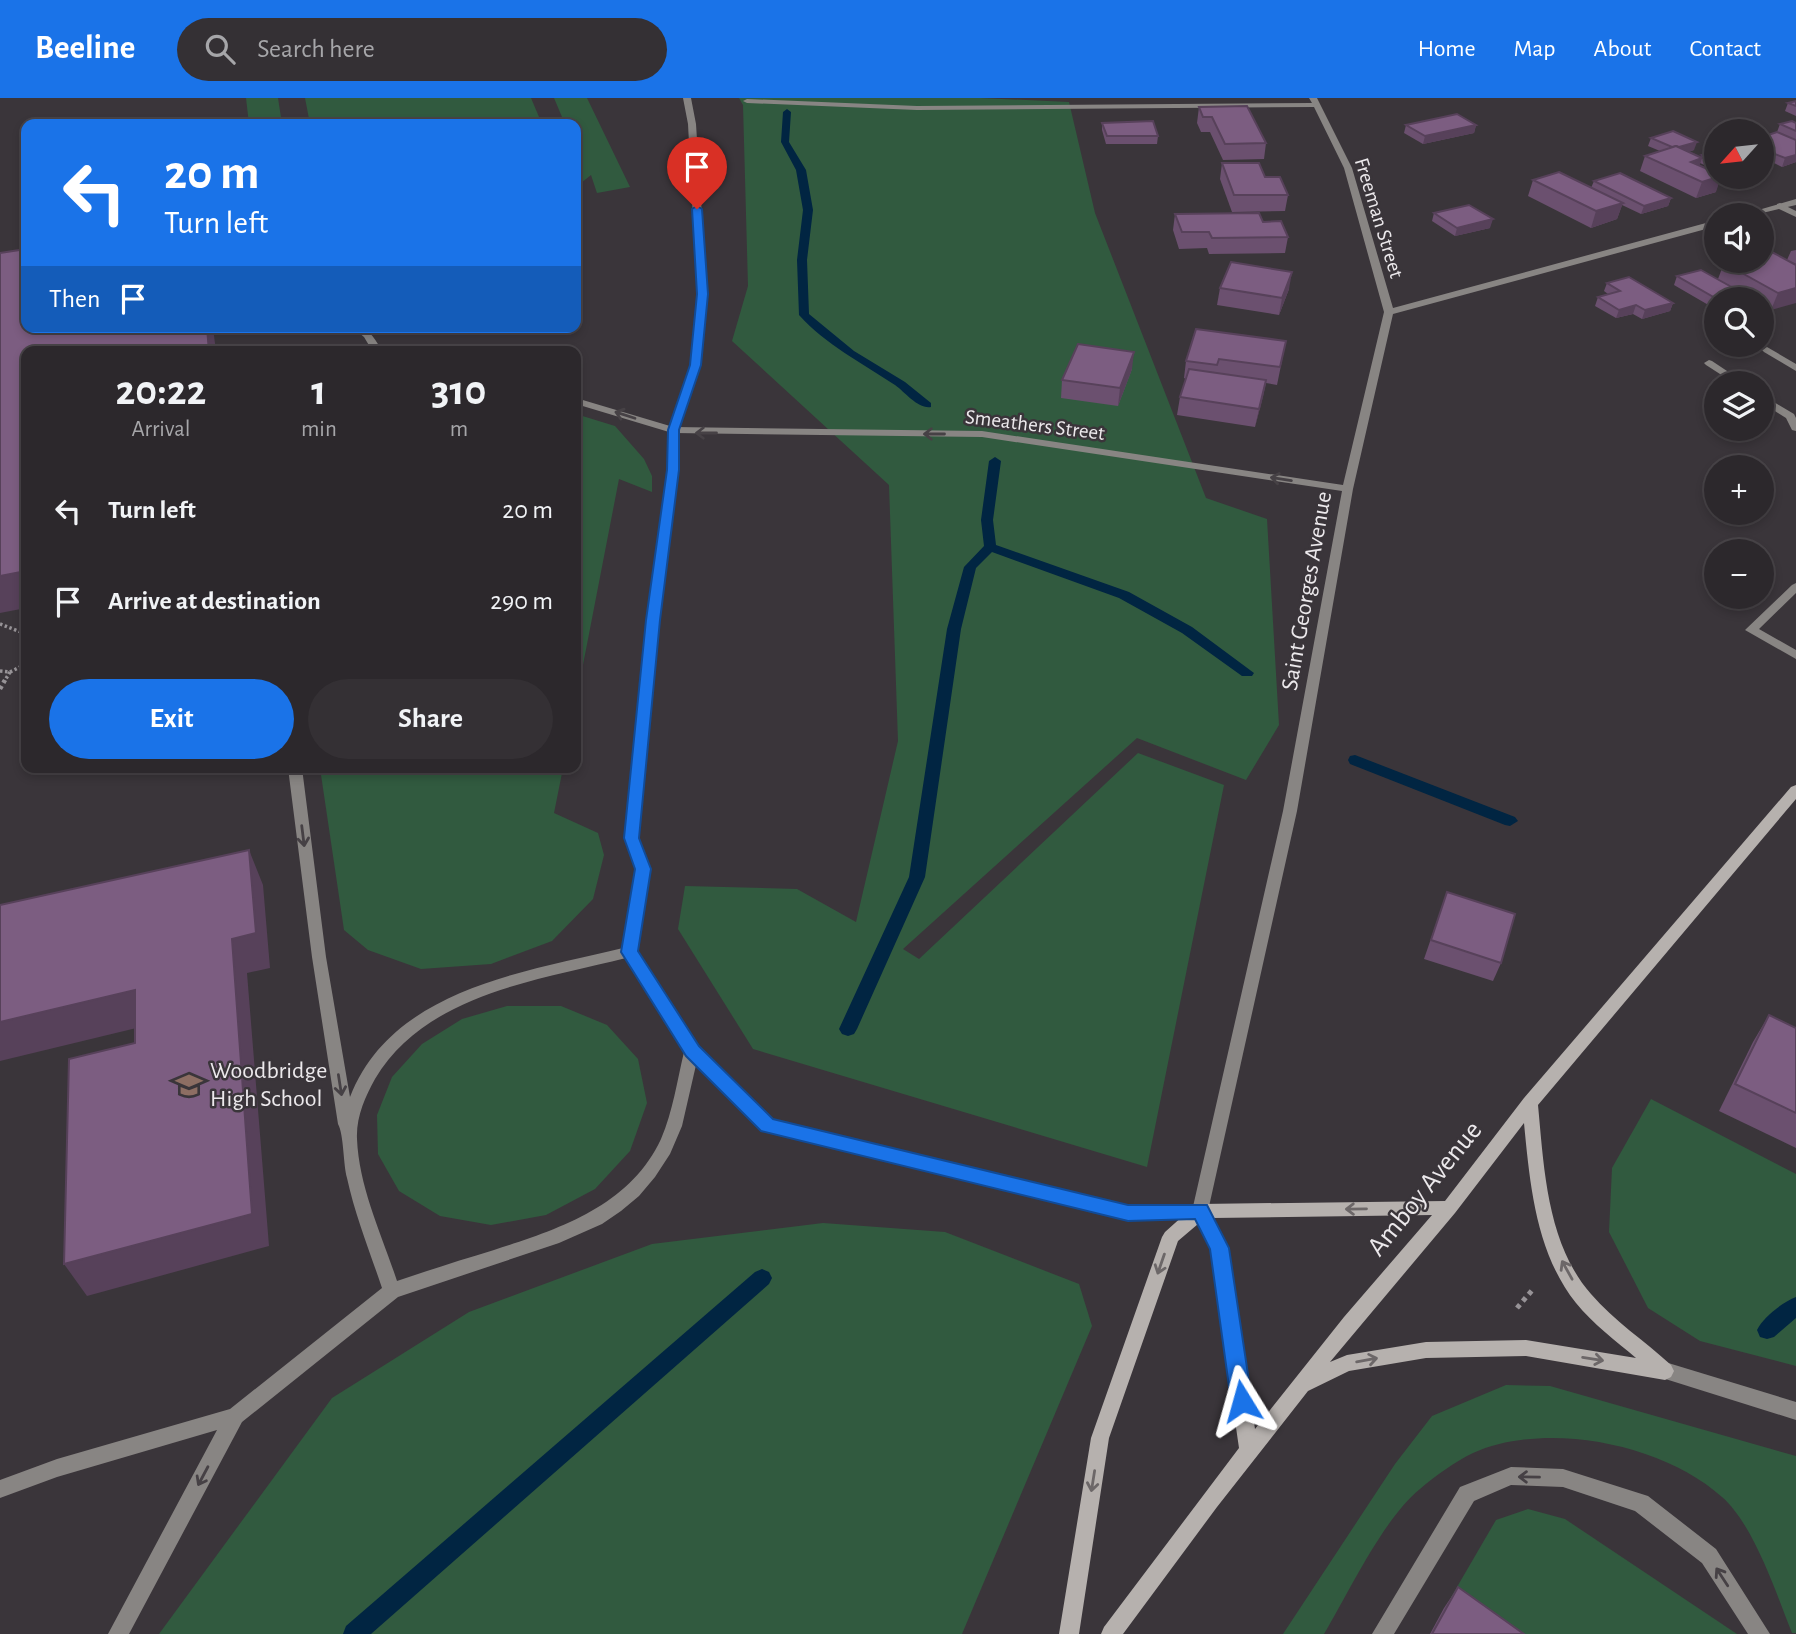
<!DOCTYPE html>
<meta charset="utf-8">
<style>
:root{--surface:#2c282c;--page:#343034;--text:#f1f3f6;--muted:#a6a6a9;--line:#484448;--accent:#1a73e8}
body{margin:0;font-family:"Alegreya Sans",sans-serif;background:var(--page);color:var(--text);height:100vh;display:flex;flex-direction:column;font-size:26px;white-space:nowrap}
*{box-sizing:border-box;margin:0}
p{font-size:23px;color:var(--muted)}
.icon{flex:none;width:38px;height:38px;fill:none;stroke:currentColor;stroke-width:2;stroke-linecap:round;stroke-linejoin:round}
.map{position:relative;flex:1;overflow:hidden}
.drawer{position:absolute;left:21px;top:248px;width:560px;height:427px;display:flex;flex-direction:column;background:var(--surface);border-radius:14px;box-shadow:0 4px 10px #0003,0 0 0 2px var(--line)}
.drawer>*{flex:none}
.guide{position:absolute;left:21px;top:21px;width:560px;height:214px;border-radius:14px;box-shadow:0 4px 10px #0003,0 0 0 2px var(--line);background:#1a73e8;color:#fff;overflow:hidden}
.needle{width:46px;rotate:243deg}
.buttons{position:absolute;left:1704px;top:21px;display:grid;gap:14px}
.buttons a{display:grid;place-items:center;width:70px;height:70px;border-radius:50%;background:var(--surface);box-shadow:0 4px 10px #0003,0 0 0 2px var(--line);font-size:35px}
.pin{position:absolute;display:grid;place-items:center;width:60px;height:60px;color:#fff;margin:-72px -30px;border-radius:50% 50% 50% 0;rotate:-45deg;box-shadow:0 0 7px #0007}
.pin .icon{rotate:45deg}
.me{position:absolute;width:77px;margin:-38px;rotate:352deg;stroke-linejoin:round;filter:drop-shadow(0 0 5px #0008)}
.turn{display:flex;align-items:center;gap:24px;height:147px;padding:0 28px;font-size:32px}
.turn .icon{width:91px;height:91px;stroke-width:2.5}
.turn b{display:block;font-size:49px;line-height:60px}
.then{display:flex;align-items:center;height:66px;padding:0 28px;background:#0003;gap:14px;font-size:26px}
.eta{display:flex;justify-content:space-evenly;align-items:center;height:119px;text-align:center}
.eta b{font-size:42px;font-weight:700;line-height:49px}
.cta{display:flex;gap:14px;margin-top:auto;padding:14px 28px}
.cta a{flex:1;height:80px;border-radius:42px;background:var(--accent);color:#fff;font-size:28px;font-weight:700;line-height:80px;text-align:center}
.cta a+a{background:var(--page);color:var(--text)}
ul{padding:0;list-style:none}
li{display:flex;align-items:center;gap:21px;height:91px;padding:0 28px}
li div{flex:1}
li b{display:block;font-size:26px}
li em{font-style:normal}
header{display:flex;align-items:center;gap:42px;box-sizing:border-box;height:98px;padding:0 35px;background:var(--accent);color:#fff}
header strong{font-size:33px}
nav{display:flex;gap:38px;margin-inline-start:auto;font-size:24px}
.search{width:490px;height:63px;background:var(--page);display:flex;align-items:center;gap:18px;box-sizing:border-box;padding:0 24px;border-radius:38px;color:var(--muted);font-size:26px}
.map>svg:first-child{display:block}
.green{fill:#315a3f}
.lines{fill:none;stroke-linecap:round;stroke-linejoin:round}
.stream{fill:#012542;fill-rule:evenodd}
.path-far2{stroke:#979397;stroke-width:3.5;stroke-dasharray:2.5 2.5;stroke-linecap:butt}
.path-far1{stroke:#979397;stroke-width:4.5;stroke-dasharray:3.5 3.5;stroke-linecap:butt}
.path{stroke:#979397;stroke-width:5;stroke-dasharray:4.5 4.5;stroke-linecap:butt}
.service{fill:#888583;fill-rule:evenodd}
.minor{fill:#888583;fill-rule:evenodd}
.secondary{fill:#b6b1ae;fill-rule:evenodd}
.wall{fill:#6b506f}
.shaded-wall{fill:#57415a}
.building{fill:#7c5d81;stroke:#57415a;stroke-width:2}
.oneway{stroke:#464145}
.oneway2{stroke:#6c6768}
.route{fill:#1a73e8;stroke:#114b97;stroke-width:2}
.labels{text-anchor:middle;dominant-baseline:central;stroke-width:5;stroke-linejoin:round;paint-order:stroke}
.far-street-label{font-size:21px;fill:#ece9ec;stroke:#3a353a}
.street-label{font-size:24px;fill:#ece9ec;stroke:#3a353a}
.poi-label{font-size:24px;fill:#ece9ec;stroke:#3a353a;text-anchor:start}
.near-street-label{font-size:28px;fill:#ece9ec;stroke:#3a353a}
</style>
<header>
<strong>Beeline</strong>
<div class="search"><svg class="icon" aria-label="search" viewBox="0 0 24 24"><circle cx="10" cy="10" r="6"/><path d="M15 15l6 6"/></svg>Search here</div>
<nav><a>Home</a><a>Map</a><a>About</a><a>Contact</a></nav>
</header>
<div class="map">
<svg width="1796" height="1536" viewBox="0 0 1796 1536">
<rect width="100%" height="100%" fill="#3a353a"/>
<g class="green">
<polygon points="246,0 278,0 282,26 249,26"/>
<polygon points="305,0 531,0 542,26 310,26"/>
<polygon points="554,0 587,0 630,89 597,95 591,77 576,89 576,26 565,26"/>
<polygon points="739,0 980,0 1069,4 1095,115 1206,400 1267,421 1279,627 1246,682 1137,640 903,851 919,861 1138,655 1224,687 1147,1069 753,951 678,831 685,788 797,791 856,824 898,643 889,387 732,243 748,188 743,7"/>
<polygon points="576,316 615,328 644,361 652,378 652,394 619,381 576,603"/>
<polygon points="320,670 563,670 554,715 598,735 604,757 593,801 552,843 491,866 421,871 368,852 344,832"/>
<polygon points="507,908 561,908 607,927 638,961 647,1005 630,1053 595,1091 546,1117 491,1127 440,1118 399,1093 378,1056 377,1017 392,979 422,946 462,921"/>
<polygon points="1651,1001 1796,1076 1796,1268 1700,1243 1648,1210 1609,1134 1612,1070"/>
<polygon points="823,1125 945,1134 1079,1186 1092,1228 962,1536 159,1536 332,1300 469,1214 652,1146"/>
<path d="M1506,1287L1550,1288L1796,1358V1535H1792C1776,1495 1754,1427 1722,1399C1664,1346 1546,1322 1473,1355C1456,1363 1435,1378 1420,1391C1383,1421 1349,1494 1324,1536H1283L1395,1366L1432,1318Z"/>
<polygon points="1528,1411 1565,1421 1737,1536 1499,1536 1450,1501 1496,1422"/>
</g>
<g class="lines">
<g class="stream">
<path d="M787,11L791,14L789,44L806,72L813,112L807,162L809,216L854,253L905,284L931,305V309C918,311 906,295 895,287C862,265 826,247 799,217L797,162L803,112L796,72L781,44L783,14Z"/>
<polygon points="995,359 1001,363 993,422 996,447 1129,494 1192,529 1254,575 1252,578 1242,578 1182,535 1119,500 992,454 976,470 961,531 925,779 857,931 854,936 848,938 842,936 839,931 909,779 947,531 964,469 984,448 981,422 989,363"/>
<polygon points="1355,657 1515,719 1518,723 1510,728 1505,727 1350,666 1348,662 1350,658"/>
<polygon points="762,1171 769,1174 772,1180 769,1186 371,1536 343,1536 346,1528 755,1174"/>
<path d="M1796,1199V1220L1774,1239L1767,1241L1760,1239L1757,1232C1763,1219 1783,1204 1796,1199Z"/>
</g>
<g class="path-far2">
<polyline points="0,526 26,536"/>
<polyline points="0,573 10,574 4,584"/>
<polyline points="10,574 26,566"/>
</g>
<polyline class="path-far1" points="0,591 5,582"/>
<polyline class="path" points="1517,1210 1534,1190"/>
<g class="service">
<path d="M683,0H691L696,26L707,196L700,267L679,332L678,372L659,522L638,740L650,771L637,854L697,949L773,1022L1128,1108L1200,1106L1206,1108L1208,1113L1206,1118L1200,1120L1128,1122L768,1035L762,1033L696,967L682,1028L670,1056L655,1079L639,1098L621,1113L602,1126L559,1145L398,1199L242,1324L129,1536H108L217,1332L57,1379L0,1400V1382L57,1361L230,1311L382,1190C370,1154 355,1117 347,1080C343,1065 344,1037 338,1026L312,859L288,670H302L326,859L350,999C392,891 524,874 623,850L636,771L624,740L647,522L668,372L669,334L576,306V300L670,328L690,267L697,196L688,26ZM626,860L684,954C677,983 673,1013 661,1041C630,1108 559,1131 494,1152C461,1162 429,1172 397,1183C382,1137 359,1090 357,1041C356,1019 365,999 375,981C425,896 539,882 626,860Z"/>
<polygon points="1780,105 1796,113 1796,119 1777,110 1777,106"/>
<path d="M352,229C370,229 374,240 383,254H373L364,239Z"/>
<polygon points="1767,249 1796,266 1796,273 1764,254 1762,252"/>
<polygon points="1709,262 1712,263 1745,285 1734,285 1706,267 1704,265"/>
<polygon points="1762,297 1794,316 1796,320 1796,333 1792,332 1786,320 1762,305"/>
<polygon points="1796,485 1796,495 1759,531 1796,552 1796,561 1745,532 1792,487"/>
<polygon points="1665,1264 1796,1304 1796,1322 1659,1279 1656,1273 1659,1267"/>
<polygon points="1511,1369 1563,1371 1648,1398 1716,1451 1770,1536 1748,1536 1702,1465 1635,1413 1563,1389 1511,1387 1474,1403 1394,1536 1372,1536 1460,1389"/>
</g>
<g class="minor">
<polygon points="1309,0 1317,0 1352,70 1393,210 1717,122 1717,128 1393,216 1353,391 1297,713 1208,1113 1206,1118 1200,1120 1194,1118 1192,1113 1283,713 1342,393 982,339 674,335 669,332 674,329 982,333 1343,387 1384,214 1344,70 1314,9 917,12 747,5 743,3 747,1 917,8 1312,5"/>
<polygon points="1796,101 1796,107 1754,117 1741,117"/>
</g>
<path class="secondary" d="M1796,687V701L1538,1007C1544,1070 1547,1146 1591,1196C1614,1223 1645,1243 1671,1267L1674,1273L1671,1279L1665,1282L1526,1258L1426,1260L1349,1273L1308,1293L1217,1409L1123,1536H1101L1104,1529L1239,1350L1210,1151L1198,1126L1178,1143L1109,1340L1079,1536H1059L1091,1340L1162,1139L1165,1134L1194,1108L1200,1106L1445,1103L1524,1000L1791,689ZM1524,1025C1530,1087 1536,1155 1576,1205C1593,1226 1616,1243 1636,1260L1526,1242L1426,1244L1347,1257L1330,1264L1455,1115ZM1432,1117L1344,1219L1255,1331L1228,1150L1212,1120Z"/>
</g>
<g class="wall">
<polygon points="1796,3 1796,18 1785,13 1788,5"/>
<polygon points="1199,9 1266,45 1264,61 1223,62 1210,34 1201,34 1197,25"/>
<polygon points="1102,25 1158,38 1157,46 1106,46 1102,32"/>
<polygon points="1796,25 1796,64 1782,69 1770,63 1767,70 1762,71 1762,39 1777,34 1780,26"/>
<polygon points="1406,27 1476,27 1474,35 1423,46 1404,35"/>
<polygon points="1651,40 1694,52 1688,54 1701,60 1702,57 1717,53 1717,73 1700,65 1699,68 1716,94 1696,100 1640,73 1645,58 1660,53 1648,48"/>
<polygon points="1222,65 1265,79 1288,97 1285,113 1232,114 1220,81"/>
<polygon points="1533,82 1591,90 1594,83 1671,100 1668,108 1641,116 1622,107 1617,121 1591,130 1528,98"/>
<polygon points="1434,115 1490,130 1455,138 1432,123"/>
<polygon points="1175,116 1263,124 1288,139 1285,155 1209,156 1207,150 1179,151 1173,132"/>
<polygon points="1796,152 1796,166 1787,162 1791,153"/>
<polygon points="1724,165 1796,167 1771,212 1762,207 1762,201 1717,201 1717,212 1674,187 1677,178 1718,181"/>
<polygon points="1607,185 1673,205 1670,213 1642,221 1633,216 1616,220 1595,208 1598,199 1608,196 1604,193"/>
<polygon points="1220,190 1289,191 1279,217 1217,207"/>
<polygon points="1286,243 1277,287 1266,285 1255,329 1177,317 1180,299 1186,281 1184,280 1186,263"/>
<polygon points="1132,271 1118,308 1061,300 1062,282"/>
<polygon points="1447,794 1501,865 1493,883 1424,861"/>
<polygon points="1769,917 1796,930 1796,1050 1719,1013 1753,944"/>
<polygon points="1458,1489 1524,1536 1430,1536 1444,1510"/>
</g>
<g class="shaded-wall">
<polygon points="1476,27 1474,35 1423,46 1425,38"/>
<polygon points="1697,44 1694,52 1672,59 1675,51"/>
<polygon points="1796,57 1796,64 1782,69 1785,60"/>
<polygon points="1702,60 1697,76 1691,64"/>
<polygon points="1770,62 1767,70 1762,71 1762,64"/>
<polygon points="1718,79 1721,79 1716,94 1696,100 1702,84"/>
<polygon points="1671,100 1668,108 1641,116 1644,108"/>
<polygon points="1623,105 1617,121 1591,130 1596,113"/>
<polygon points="1493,121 1490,130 1455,138 1457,130"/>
<polygon points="26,151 26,184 24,178"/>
<polygon points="1292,174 1289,191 1279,217 1282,200"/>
<polygon points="1796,190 1796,205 1771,212 1778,195"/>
<polygon points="1673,205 1670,213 1642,221 1645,212"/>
<polygon points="1636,207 1633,216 1616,220 1619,212"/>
<polygon points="207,229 213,229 216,254 209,254"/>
<polygon points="1134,254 1132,271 1118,308 1120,290"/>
<polygon points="1266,282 1263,299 1255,329 1259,311"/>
<polygon points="26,473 26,510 0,515 0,478"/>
<polygon points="249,752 263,787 270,870 247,875 269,1148 87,1198 64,1166"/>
<polygon points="135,892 153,926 0,963 0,924"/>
</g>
<g class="building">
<polygon points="1796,3 1796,8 1788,5"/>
<polygon points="1247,8 1266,45 1225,46 1212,19 1203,19 1199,9"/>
<polygon points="1457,16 1476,27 1425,38 1406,27"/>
<polygon points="1153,23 1158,38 1107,38 1102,25"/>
<polygon points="1792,23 1796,25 1796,33 1780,26"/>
<polygon points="1673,33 1697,44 1679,49 1676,48 1672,49 1651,40"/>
<polygon points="1777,34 1796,42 1796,57 1785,60 1762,51 1762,39"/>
<polygon points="1676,48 1702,60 1691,64 1717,75 1717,79 1718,79 1702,84 1645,58"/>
<polygon points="1717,53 1717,64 1702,57"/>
<polygon points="1762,58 1770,62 1762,64"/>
<polygon points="1222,65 1259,65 1265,79 1280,79 1288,97 1234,97"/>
<polygon points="1559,74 1623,105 1596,113 1533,82"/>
<polygon points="1620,75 1671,100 1644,108 1594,83"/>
<polygon points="1469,107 1493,121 1457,130 1434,115"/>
<polygon points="1259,115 1263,124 1281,123 1288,139 1212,140 1209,134 1182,134 1175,116"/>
<polygon points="26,151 24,178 26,178 26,229 207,229 209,254 26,254 26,473 0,478 0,155"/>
<polygon points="1770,153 1796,167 1796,190 1778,195 1724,165 1734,163 1762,163 1762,155"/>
<polygon points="1231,164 1292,174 1282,200 1220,190"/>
<polygon points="1701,172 1753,201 1717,201 1677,178"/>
<polygon points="1629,179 1673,205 1645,212 1636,207 1619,212 1598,199 1620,193 1607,185"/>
<polygon points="1196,231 1286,243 1280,269 1219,261 1217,267 1186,263"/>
<polygon points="1078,246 1134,254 1120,290 1062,282"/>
<polygon points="1189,271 1266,282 1259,311 1180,299"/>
<polygon points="249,752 256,835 232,841 252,1116 64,1166 69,961 135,945 135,892 0,924 0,807"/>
<polygon points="1447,794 1515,816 1501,865 1431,842"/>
<polygon points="1769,917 1796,930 1796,1015 1735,986"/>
<polygon points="1458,1489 1524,1536 1432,1536"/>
</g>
<defs><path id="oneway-shaft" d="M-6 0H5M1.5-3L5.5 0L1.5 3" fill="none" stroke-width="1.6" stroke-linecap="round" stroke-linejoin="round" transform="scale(1.75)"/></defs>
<g class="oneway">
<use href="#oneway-shaft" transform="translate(625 317) rotate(-162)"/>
<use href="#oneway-shaft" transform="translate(706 335) rotate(-180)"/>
<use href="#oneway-shaft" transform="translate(934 336) rotate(180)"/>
<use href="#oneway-shaft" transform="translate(1281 381) rotate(-171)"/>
<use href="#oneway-shaft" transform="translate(303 738) rotate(83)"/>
<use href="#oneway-shaft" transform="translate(340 987) rotate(81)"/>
<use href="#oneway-shaft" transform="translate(203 1378) rotate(118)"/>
<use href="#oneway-shaft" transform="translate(1529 1379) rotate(-179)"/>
<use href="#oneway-shaft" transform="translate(1722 1479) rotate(-123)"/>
</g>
<g class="oneway2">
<use href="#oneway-shaft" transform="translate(1356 1111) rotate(179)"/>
<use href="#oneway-shaft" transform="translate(1161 1166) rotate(109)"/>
<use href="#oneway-shaft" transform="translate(1567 1172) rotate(-119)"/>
<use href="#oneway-shaft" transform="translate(1593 1261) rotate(9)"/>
<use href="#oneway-shaft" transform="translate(1367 1262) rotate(-10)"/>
<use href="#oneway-shaft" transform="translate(1093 1383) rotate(99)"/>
</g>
<polygon class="route" points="697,108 702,111 708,196 701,267 679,332 679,372 660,522 639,740 651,771 638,853 699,948 773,1021 1128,1107 1207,1107 1229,1150 1252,1303 1249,1310 1242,1313 1234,1310 1231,1303 1210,1151 1195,1121 1128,1123 761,1033 686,958 621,854 635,771 624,740 646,522 667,372 668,332 690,267 697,196 692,111"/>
<defs>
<g id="school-bare" transform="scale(2.1)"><path d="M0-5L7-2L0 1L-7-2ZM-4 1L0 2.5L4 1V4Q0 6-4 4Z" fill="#8d6e63" stroke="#3a353a" stroke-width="2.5" paint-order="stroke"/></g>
</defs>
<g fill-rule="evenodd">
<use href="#school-bare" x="189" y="987"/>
</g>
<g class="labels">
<g class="far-street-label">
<text transform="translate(1379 120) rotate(73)">Freeman Street</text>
<text transform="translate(1035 327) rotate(7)">Smeathers Street</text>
</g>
<g class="street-label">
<text transform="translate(1307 493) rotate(-80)">Saint Georges Avenue</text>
</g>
<g class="poi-label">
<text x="210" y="973">Woodbridge<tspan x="210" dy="28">High School</tspan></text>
</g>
<g class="near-street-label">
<text transform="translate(1425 1091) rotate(-51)">Amboy Avenue</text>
</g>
</g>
</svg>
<div class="buttons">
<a><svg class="needle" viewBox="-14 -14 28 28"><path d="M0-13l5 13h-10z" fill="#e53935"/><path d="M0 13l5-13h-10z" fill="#a6a6a9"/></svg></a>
<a><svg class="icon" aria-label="sound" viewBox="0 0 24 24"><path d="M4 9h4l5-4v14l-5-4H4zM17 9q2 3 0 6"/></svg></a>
<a><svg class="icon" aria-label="search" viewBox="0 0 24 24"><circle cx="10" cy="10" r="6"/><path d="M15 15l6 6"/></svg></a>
<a><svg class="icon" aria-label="layers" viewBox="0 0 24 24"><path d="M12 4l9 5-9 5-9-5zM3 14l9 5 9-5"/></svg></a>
<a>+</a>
<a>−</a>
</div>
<div class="pin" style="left:697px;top:111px;background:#d93025"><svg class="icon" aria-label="arrive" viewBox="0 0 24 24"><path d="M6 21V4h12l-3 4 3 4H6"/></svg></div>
<svg class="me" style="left:1242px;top:1303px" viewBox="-20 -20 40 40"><path d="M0-17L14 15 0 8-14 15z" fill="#1a73e8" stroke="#fff" stroke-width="4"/></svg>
<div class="guide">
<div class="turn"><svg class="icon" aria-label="left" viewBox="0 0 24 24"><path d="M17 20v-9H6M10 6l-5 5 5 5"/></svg><div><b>20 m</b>Turn left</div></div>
<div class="then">Then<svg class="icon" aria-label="arrive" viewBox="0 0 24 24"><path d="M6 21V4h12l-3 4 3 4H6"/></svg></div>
</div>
<section class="drawer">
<div class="eta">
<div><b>20:22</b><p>Arrival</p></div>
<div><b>1</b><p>min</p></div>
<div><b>310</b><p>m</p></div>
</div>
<ul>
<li><svg class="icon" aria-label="left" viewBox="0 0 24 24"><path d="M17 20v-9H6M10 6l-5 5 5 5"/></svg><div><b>Turn left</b></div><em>20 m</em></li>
<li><svg class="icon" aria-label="arrive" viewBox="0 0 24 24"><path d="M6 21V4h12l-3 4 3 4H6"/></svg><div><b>Arrive at destination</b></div><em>290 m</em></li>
</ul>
<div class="cta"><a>Exit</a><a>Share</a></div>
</section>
</div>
